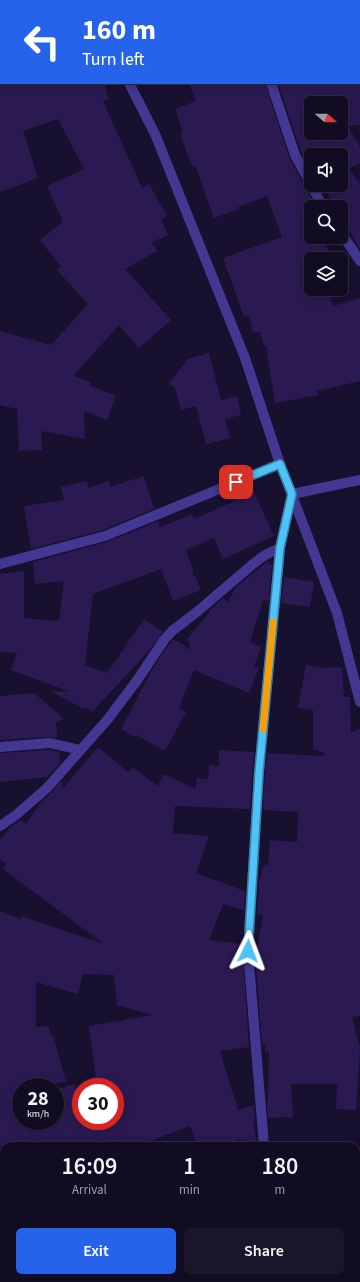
<!DOCTYPE html>
<style>
:root{--surface:#120c23;--page:#1b152b;--text:#f1f3f6;--muted:#9c9ba6;--line:#312c41;--accent:#2563eb}
body{margin:0;font-family:"Source Sans 3",sans-serif;background:var(--page);color:var(--text);height:100vh;display:flex;flex-direction:column;font-size:15px;white-space:nowrap}
*{box-sizing:border-box;margin:0}
p{font-size:13px;color:var(--muted)}
.icon{flex:none;width:22px;height:22px;fill:none;stroke:currentColor;stroke-width:2;stroke-linecap:round;stroke-linejoin:round}
.map{position:relative;flex:1;overflow:hidden}
.side{position:absolute;left:0px;top:1142px;width:360px;height:140px;display:flex;flex-direction:column;background:var(--surface);border-radius:12px 12px 0 0;box-shadow:0 2px 10px #0003,0 0 0 1px var(--line)}
.side>*{flex:none}
.banner{position:absolute;left:0px;top:0px;width:360px;height:84px;box-shadow:0 2px 10px #0003,0 0 0 1px var(--line);background:#2563eb;color:#fff;overflow:hidden}
.needle{width:26px;rotate:110deg}
.fabs{position:absolute;left:304px;top:96px;display:grid;gap:8px}
.fabs a{display:grid;place-items:center;width:44px;height:44px;border-radius:6px;background:var(--surface);box-shadow:0 2px 10px #0003,0 0 0 1px var(--line);font-size:20px}
.speed{position:absolute;left:12px;top:1078px;display:flex;gap:8px;font-size:20px;font-weight:700;text-align:center}
.speed>*{display:grid;place-content:center;width:52px;height:52px;border-radius:50%;background:var(--surface);box-shadow:0 2px 10px #0003,0 0 0 1px var(--line);line-height:1}
.speed small{font-size:10px;font-weight:400}
.speed .limit{border:6px solid #d22;background:#fff;color:#111}
.pin{position:absolute;display:grid;place-items:center;width:34px;height:34px;color:#fff;margin:-17px;border-radius:8px;box-shadow:0 2px 6px #0006}
.me{position:absolute;width:44px;margin:-22px;rotate:3deg;stroke-linejoin:round;filter:drop-shadow(0 0 3px #0008)}
.turn{display:flex;align-items:center;gap:14px;height:84px;padding:0 16px;font-size:18px}
.turn .icon{width:52px;height:52px;stroke-width:2.5}
.turn b{display:block;font-size:28px;line-height:34px}
.eta{display:flex;justify-content:space-evenly;align-items:center;height:68px;text-align:center}
.eta b{font-size:24px;font-weight:600;line-height:28px}
.primary-button{display:flex;gap:8px;margin-top:auto;padding:8px 16px}
.primary-button a{flex:1;height:46px;border-radius:6px;background:var(--accent);color:#fff;font-size:16px;font-weight:600;line-height:46px;text-align:center}
.primary-button a+a{background:var(--page);color:var(--text)}
.map>svg:first-child{display:block}
.building{fill:#2b1a51;fill-rule:evenodd}
.lines{fill:none;stroke-linecap:round;stroke-linejoin:round}
.minor{stroke:#433791;stroke-width:10}
.route-casing{stroke:#337fa1;stroke-width:10}
.route{stroke:#4fc3f7;stroke-width:7}
.slow{stroke:#f59e0b;stroke-width:7}
</style>
<div class="map">
<svg width="360" height="1282" viewBox="0 0 360 1282">
<rect width="100%" height="100%" fill="#18102f"/>
<g class="building">
<polygon points="0,83 105,83 108,100 103,101 142,188 149,184 167,216 161,219 168,235 152,242 157,251 125,269 171,320 139,348 119,325 73,376 91,382 90,386 116,396 107,420 84,411 85,439 41,431 42,450 19,451 17,409 0,405 0,331 51,345 88,304 57,270 61,267 40,240 63,222 47,186 84,169 58,119 23,131 38,178 0,192"/>
<polygon points="189,83 265,83 289,157 311,198 311,237 324,237 331,259 311,259 311,295 328,290 333,306 360,298 360,381 317,391 318,395 275,403 266,346 264,346 260,332 253,333 249,315 244,317 223,258 282,237 267,196 238,207 239,209 214,218 195,165 192,166 180,134 183,132 175,109 196,101"/>
<path d="M278,83H360V125L348,126L360,147V163L349,168L360,185V249L341,216V207H335L323,185H341V155H311V165L306,156L303,157ZM311,103H341V133H311Z"/>
<polygon points="209,353 221,400 237,396 241,415 225,419 230,438 206,444 196,406 181,410 175,388 169,383 188,359"/>
<polygon points="144,476 154,509 103,530 31,549 24,506 64,500 61,487 87,481 88,488 109,481 110,487"/>
<polygon points="254,492 274,536 223,559 214,538 186,550 194,573 191,574 196,577 201,590 173,601 161,569 93,594 85,665 107,673 144,619 163,632 148,652 92,712 87,708 84,709 52,692 68,691 11,670 17,653 0,652 0,574 24,571 24,618 59,621 64,581 35,584 33,562 107,542 158,521 160,527 192,514 194,519"/>
<polygon points="268,561 269,564 272,565 269,601 263,600 250,642 261,647 254,666 259,668 249,693 194,670 179,708 186,712 165,751 136,735 135,737 121,729 153,668 169,644 174,639 191,650 187,639 214,606 223,598 228,602 236,587"/>
<polygon points="284,577 314,582 310,607 281,603"/>
<polygon points="306,665 323,668 342,667 344,697 350,697 351,732 360,729 360,1016 352,1017 360,1048 356,1110 336,1109 337,1084 291,1084 293,1117 268,1118 267,1102 268,1101 269,1051 265,1052 265,1044 262,1045 255,951 255,946 257,946 263,916 257,914 259,882 264,864 268,866 270,840 297,842 298,812 263,810 265,772 267,753 324,756 325,753 313,749 313,710 298,708"/>
<polygon points="34,693 64,719 56,723 57,738 49,737 0,740 0,696"/>
<path d="M98,747L128,772L132,767L158,786L164,774L195,789L197,778L208,779L209,765L219,766V750L254,752L250,809L175,806L173,833L209,836L196,873L245,891L244,910L223,904L209,940L242,944L249,1047L220,1051L238,1110L254,1105L255,1119H253L257,1144L241,1146V1139L224,1146H198L190,1126L145,1143L147,1146H0V911L21,919V916L104,944L3,869L6,863L0,859V840L10,827L21,820L26,824L40,803L52,792L62,780L63,788ZM83,974L114,975L117,1005L153,1015L89,1026L97,1087H115V1121H81V1105L75,1084L55,1090V1121H21V1086L66,1082L53,1035H50L49,1026L36,1027V982L78,994Z"/>
<polygon points="50,750 59,752 60,763 48,777 0,782 0,753"/>
</g>
<g class="lines">
<g class="minor">
<polyline points="87,0 87,1"/>
<polyline points="109,1 110,0"/>
<polyline points="260,1 260,0"/>
<polyline points="0,67 1,67"/>
<polyline points="129,83 155,134 245,358 280,464 337,613 360,702"/>
<polyline points="271,83 295,155 323,207"/>
<polyline points="341,233 360,261"/>
<polyline points="292,494 360,480"/>
<polyline points="0,564 105,536 280,464"/>
<polyline points="0,747 50,743 80,750"/>
<polyline points="0,826 16,815 47,788 108,719 138,679 164,640 172,631 198,611 253,564 265,555 280,548"/>
<polyline points="264,1146 248,951 259,771 280,548 292,494"/>
<polyline points="275,1278 275,1282"/>
</g>
</g>
<g class="lines">
<g class="route-casing">
<polyline id="route" points="236,482 280,464 292,494 280,548 259,772 248,951"/>
</g>
<use href="#route" class="route"/>
<polyline class="slow" points="263,729 273,622"/>
</g>
</svg>
<div class="fabs">
<a><svg class="needle" viewBox="-14 -14 28 28"><path d="M0-13l5 13h-10z" fill="#e53935"/><path d="M0 13l5-13h-10z" fill="#9c9ba6"/></svg></a>
<a><svg class="icon" aria-label="sound" viewBox="0 0 24 24"><path d="M4 9h4l5-4v14l-5-4H4zM17 9q2 3 0 6"/></svg></a>
<a><svg class="icon" aria-label="search" viewBox="0 0 24 24"><circle cx="10" cy="10" r="6"/><path d="M15 15l6 6"/></svg></a>
<a><svg class="icon" aria-label="layers" viewBox="0 0 24 24"><path d="M12 4l9 5-9 5-9-5zM3 14l9 5 9-5"/></svg></a>
</div>
<div class="speed"><div>28<small>km/h</small></div><div class="limit">30</div></div>
<div class="pin" style="left:236px;top:482px;background:#d93025"><svg class="icon" aria-label="arrive" viewBox="0 0 24 24"><path d="M6 21V4h12l-3 4 3 4H6"/></svg></div>
<svg class="me" style="left:248px;top:951px" viewBox="-20 -20 40 40"><path d="M0-17L14 15 0 8-14 15z" fill="#4fc3f7" stroke="#fff" stroke-width="4"/></svg>
<div class="banner">
<div class="turn"><svg class="icon" aria-label="left" viewBox="0 0 24 24"><path d="M17 20v-9H6M10 6l-5 5 5 5"/></svg><div><b>160 m</b>Turn left</div></div>
</div>
<section class="side">
<div class="eta">
<div><b>16:09</b><p>Arrival</p></div>
<div><b>1</b><p>min</p></div>
<div><b>180</b><p>m</p></div>
</div>
<div class="primary-button"><a>Exit</a><a>Share</a></div>
</section>
</div>
